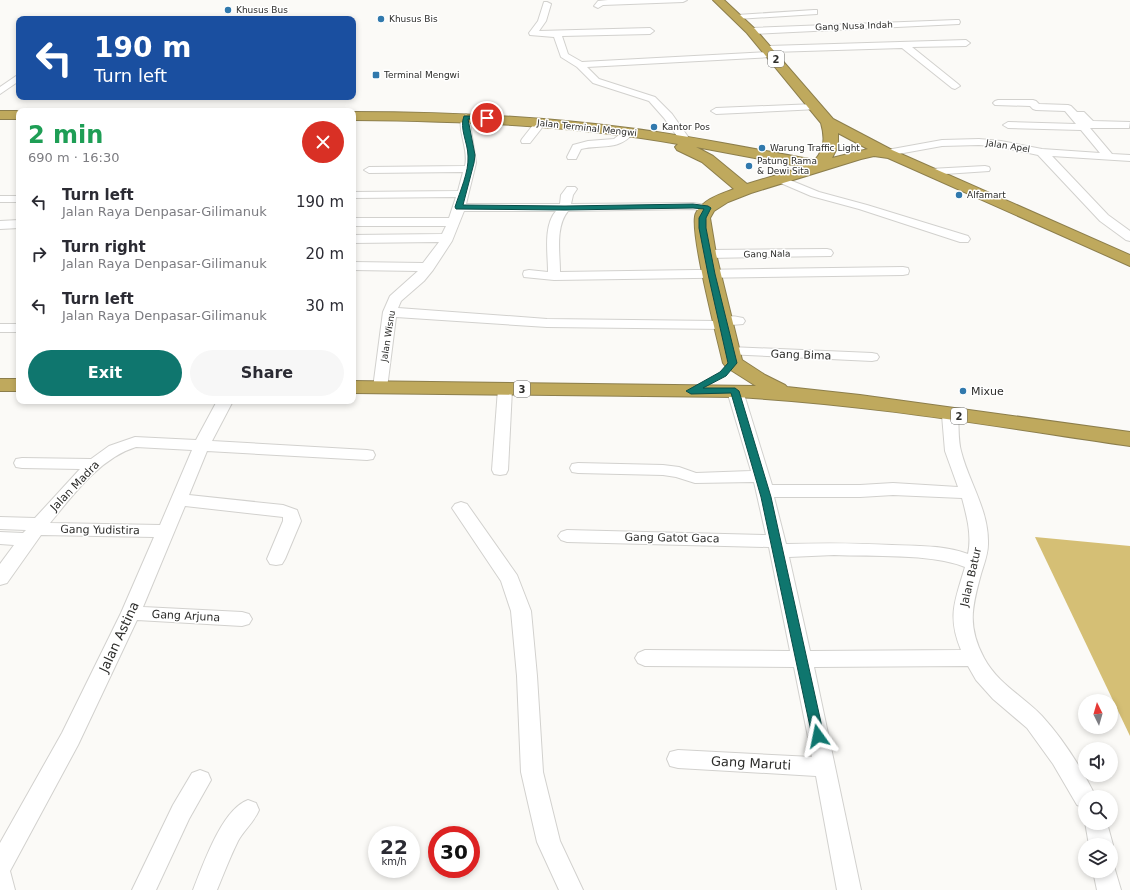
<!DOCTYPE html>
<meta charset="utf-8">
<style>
:root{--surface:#fff;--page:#f7f7f7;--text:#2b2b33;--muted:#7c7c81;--accent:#0f766e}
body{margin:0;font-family:"DejaVu Sans",sans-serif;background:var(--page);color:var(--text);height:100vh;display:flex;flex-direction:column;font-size:15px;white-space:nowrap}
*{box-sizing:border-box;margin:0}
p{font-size:13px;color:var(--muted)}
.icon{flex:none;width:22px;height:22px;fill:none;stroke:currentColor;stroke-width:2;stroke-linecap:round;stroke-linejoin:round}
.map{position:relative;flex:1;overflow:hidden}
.drawer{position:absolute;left:16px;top:108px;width:340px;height:296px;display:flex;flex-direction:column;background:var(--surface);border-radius:8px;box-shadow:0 2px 6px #0003}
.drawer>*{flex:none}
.hud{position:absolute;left:16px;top:16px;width:340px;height:84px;border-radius:8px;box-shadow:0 2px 6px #0003;background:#1a4fa0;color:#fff;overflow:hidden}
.needle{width:26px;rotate:355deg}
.tools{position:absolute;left:1078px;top:694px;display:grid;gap:8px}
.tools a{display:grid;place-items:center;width:40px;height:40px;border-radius:50%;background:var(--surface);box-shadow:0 2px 6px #0003;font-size:20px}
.speed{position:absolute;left:368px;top:826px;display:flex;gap:8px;font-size:20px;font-weight:700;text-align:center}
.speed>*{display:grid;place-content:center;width:52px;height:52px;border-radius:50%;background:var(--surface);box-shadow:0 2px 6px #0003;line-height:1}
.speed small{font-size:10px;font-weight:400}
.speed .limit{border:6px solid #d22;background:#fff;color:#111}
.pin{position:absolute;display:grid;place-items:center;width:34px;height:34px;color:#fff;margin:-17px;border:2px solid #fff;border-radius:50%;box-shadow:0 1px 4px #0007}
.me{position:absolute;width:44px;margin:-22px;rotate:348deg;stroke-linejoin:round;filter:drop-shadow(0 0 3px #0008)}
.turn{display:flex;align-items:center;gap:14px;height:84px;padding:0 12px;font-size:18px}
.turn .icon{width:52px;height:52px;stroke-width:2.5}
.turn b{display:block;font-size:28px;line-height:34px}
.round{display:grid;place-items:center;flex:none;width:42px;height:42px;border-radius:21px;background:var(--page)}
.head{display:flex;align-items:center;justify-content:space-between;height:68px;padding:0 12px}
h1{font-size:24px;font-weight:600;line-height:30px;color:#1e9e55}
.primary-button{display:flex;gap:8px;margin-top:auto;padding:8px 12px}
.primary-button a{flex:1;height:46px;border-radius:24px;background:var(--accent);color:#fff;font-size:16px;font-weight:600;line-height:46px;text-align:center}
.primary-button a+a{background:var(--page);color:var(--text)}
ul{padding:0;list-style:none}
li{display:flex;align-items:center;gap:12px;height:52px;padding:0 12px}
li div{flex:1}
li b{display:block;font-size:15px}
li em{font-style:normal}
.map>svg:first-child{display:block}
.forest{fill:#d5bf75}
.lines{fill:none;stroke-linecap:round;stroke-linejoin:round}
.street-casing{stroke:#d2d1ce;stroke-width:2}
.highway-casing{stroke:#8c7e4c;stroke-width:2}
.street{fill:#fff;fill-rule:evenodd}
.highway{fill:#bfa95d;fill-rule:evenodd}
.route{fill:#0f766e;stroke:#0a4d48}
.poi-dot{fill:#3179ad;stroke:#fff;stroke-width:1.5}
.labels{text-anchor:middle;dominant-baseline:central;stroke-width:3;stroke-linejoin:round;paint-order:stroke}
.far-poi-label{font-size:9px;fill:#2d2d2b;stroke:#fff;text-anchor:start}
.far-street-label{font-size:9px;fill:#2d2d2b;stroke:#fff}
.shield{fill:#fff;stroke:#6c6c6b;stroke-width:1}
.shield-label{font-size:10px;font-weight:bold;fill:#2d2d2b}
.street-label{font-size:11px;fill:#2d2d2b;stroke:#fff}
.poi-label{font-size:11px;fill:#2d2d2b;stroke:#fff;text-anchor:start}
.near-street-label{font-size:13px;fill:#2d2d2b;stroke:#fff}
</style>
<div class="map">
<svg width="1130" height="890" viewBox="0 0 1130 890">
<rect width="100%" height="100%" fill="#fbfaf7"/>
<polygon class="forest" points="1035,537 1130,546 1130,736"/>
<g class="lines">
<g class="street-casing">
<g id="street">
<polygon points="608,0 687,0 683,2 603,5 598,8 594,6 598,1"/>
<polygon points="544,2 547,2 551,4 546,21 539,31 650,28 654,31 650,34 562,36 568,54 582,62 768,52 764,49 768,46 966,40 970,43 966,46 912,47 958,84 960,86 955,89 952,88 902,48 772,52 775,54 771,57 587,67 599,79 655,97 672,114 691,141 686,144 682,143 664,118 649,101 593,83 577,67 561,57 554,37 530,35 529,33 538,21"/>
<polygon points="814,10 817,10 817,14 737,19 733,17 737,15"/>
<polygon points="956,20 959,20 960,22 959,24 751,34 747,31 751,28"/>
<polygon points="19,74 19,81 0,94 0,87"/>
<polygon points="998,100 1033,100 1036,101 1039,104 1068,105 1071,106 1077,112 1084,112 1093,121 1130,122 1129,128 1090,128 1112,154 1130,155 1130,161 1052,156 1108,215 1130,231 1130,241 1126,240 1100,221 1038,155 1001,147 979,145 942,146 887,156 882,153 887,150 942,140 979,139 1001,141 1042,149 1100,153 1081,130 1008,128 1003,125 1008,122 1076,124 1065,111 1036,110 1033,109 1030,106 995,105 993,103 995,101"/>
<polygon points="815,104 818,105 820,107 818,109 716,114 711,111 716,108"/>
<path d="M466,114L471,117L470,123L476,163L466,204H560L561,195L567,187H575L577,189L573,195L571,204L693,203L712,206L714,208L712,210L708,212L693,209L568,211C555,227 560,253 560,272L903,267L908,268L909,271L908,274L903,275L554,280L524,277L523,274L524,271L529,270L548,272C548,253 543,226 556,211H464L452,241L433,270L424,281L401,301L398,308L547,319L717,321L718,317C726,315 735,316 743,318L745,321L743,324L731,325L729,328L724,329L547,327L396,317L387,388L385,391L380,392L375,391L373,388L383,312L390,296L418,271L353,270V262L423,263L439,242L353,243V235L442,234L446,226H353V218H449L456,197L353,198V192L458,191L463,172L369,173L364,170L369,167L465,166C469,150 458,133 461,117Z"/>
<polygon points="537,124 542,127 541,129 530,143 522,143 521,141 522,139 533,125"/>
<path d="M629,129L634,132C620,151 602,144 581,149L576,159H568L567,157L573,145L588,141L614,139L625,130Z"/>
<polygon points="985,166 989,167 990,169 989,171 930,175 924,172 930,169"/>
<polygon points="780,176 819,192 867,205 968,236 970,239 968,242 960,242 859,209 811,196 776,181 774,179"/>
<rect x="0" y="196" width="19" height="6"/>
<polygon points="19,220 19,228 0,229 0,221"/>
<polygon points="827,249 831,250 833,253 831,256 707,258 703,257 701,254 703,251 707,250"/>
<rect x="0" y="324" width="19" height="8"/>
<polygon points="730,347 872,353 877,354 879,357 877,360 872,361 725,354 723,351 725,348"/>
<polygon points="505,385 510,386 512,389 508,470 506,474 500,475 494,474 492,470 498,389 500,386"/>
<path d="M735,386L740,388L743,391L772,485H860L893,483L958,487L945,451L942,415L945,412L950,410L955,412L958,415C959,427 958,440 961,451C969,483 989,510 988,544C988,554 984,564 981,574C972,607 967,626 984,658C998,684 1023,696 1042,716C1063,739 1082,769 1096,797H1085V808L1077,805L1053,764L1027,728L993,699L976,680L968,666L814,667L861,890H837L816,776L678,768L670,766L667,759L670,752L678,750L812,757L794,667L645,666L638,663L635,658L638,653L645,650L790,651L769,547L567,542L561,540L558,536L561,532L567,530L766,535L754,482L695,483L676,477L663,475L578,473L572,472L570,468L572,464L578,463L663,465L679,467L696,473L751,471L727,391L730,388ZM893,495L962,498C967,517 972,535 968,554C944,545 917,546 892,545C856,543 822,543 786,544L774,497H860ZM834,555C873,557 929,553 965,567C955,601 947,616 961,650L810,651L789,557Z"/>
<path d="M217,401H233L212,441L367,450L373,451L375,455L373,459L367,460L207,451L189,495L283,505L297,510L301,521L285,559L282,564L276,565L270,564L267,559L283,521V517L185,506L143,607L242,612L249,614L252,619L249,624L242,626L137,620L78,745L10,871L15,890H0V843L62,733L121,613L154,537L41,535L7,583L0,585V564L14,545L0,544V532L23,533L26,530L0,529V517L35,518L80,469L22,468L16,467L14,463L16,459L22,458L91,459L109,446L135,437L196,440ZM136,447L192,450L160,525L50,523C73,495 100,458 136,447Z"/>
<polygon points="461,502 467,504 517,575 531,611 537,676 543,772 560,841 583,890 559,890 537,842 521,772 517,676 511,611 501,581 452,508 455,504"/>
<polygon points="200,770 208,773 211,780 189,819 156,890 132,890 173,805 192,773"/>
<path d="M248,800L256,803L259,810C254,822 244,830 238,841C230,857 224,873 217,890H193C203,865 222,809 248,800Z"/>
<polygon points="1085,822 1107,823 1113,845 1111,849 1111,845 1089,845"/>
<polygon points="1111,862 1113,863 1121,890 1097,890 1093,871 1111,871"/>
</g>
</g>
<g class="highway-casing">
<g id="highway">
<path d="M713,0H724L755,29L833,119L892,150L1130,255V266L888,158L874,156L861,159L751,193L728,202L714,211L710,218L716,254L742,360L765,375L785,385L787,387L860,395L1130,432V446C999,427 868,404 735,397L353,393V381L756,386L726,367L723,363C718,341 688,227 696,213C703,199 721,194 734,189L702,162L677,150L675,147L678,144C571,125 462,121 353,120V112C445,112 537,116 628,128C691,136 753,149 815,160C825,148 825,137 821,123L747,33ZM838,133L868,149L832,158L838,146ZM696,147L803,167L747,184L713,156Z"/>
<rect x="0" y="111" width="19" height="8"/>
<rect x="0" y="379" width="19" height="12"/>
</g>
</g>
<use href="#street" class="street"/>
<use href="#highway" class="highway"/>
</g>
<path class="route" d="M464,116H487L490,118L487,120L468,119L475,155L474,163L463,205L565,206L693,204L708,206L711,208L706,218V228L715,274L737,363L726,376L703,388H735L739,391L771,497L824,736L822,740L818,741L814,740L812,736L761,497L731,393L691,394L686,391L720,372L728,363L708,274L699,228V218L704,209L693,208L565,210L456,209L455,207C460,191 469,172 468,156C468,143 459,128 464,116Z"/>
<g class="poi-dot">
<circle cx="228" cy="10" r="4"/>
<circle cx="381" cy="19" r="4"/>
<rect x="372" y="71" width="8" height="8" rx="2"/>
<circle cx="654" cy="127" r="4"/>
<circle cx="762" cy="148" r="4"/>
<circle cx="749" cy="166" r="4"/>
<circle cx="959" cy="195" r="4"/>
<circle cx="963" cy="391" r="4"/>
</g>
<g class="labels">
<g class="far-poi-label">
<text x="236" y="10">Khusus Bus</text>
<text x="389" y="19">Khusus Bis</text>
<text x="384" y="75">Terminal Mengwi</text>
<text x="662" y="127">Kantor Pos</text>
<text x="770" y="148">Warung Traffic Light</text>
<text x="757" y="161">Patung Rama<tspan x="757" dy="10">&amp; Dewi Sita</tspan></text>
<text x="967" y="195">Alfamart</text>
</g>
<g class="far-street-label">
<text transform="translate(854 26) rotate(-2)">Gang Nusa Indah</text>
<text transform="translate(587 128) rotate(6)">Jalan Terminal Mengwi</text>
<text transform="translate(1008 146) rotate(9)">Jalan Apel</text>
<text transform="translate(767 254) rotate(-1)">Gang Nala</text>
<text transform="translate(388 336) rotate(-81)">Jalan Wisnu</text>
</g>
<g class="shield">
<rect x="768" y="51" width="16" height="16" rx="3"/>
<rect x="514" y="381" width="16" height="16" rx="3"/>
<rect x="951" y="408" width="16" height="16" rx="3"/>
</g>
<g class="shield-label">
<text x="776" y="59">2</text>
<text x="522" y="389">3</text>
<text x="959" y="416">2</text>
</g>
<g class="street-label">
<text transform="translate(801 355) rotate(2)">Gang Bima</text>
<text transform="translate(75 486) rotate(-46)">Jalan Madra</text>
<text transform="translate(100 530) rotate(1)">Gang Yudistira</text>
<text transform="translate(672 538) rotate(1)">Gang Gatot Gaca</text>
<text transform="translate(971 577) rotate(-77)">Jalan Batur</text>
<text transform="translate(186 616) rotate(3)">Gang Arjuna</text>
</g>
<g class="poi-label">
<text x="971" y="391">Mixue</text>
</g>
<g class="near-street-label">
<text transform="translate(119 637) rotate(-65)">Jalan Astina</text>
<text transform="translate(751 763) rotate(3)">Gang Maruti</text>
</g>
</g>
</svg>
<div class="tools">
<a><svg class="needle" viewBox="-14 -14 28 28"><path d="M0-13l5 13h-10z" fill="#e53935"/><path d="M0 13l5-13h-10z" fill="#7c7c81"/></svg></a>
<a><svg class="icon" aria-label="sound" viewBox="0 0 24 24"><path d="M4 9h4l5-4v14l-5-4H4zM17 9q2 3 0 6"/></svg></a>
<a><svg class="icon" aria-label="search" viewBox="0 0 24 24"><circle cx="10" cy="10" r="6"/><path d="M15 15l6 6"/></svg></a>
<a><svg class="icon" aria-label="layers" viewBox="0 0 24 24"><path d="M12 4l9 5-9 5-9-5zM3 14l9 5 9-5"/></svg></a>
</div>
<div class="speed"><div>22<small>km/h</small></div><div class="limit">30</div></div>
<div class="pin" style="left:487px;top:118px;background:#d93025"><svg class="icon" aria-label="arrive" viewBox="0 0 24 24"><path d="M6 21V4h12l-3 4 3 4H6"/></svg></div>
<svg class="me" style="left:818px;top:736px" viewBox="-20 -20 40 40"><path d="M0-17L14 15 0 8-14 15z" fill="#0f766e" stroke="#fff" stroke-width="4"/></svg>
<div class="hud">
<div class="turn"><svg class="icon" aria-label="left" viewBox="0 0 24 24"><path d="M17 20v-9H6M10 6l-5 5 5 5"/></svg><div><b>190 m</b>Turn left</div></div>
</div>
<section class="drawer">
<div class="head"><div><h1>2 min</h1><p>690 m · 16:30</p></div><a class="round" style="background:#d93025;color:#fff"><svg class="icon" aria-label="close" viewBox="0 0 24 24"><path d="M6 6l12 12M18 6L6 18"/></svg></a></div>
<ul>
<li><svg class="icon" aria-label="left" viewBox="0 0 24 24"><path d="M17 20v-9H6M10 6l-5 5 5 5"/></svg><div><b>Turn left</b><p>Jalan Raya Denpasar-Gilimanuk</p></div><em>190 m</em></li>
<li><svg class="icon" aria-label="right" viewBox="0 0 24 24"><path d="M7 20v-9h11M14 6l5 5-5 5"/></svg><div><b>Turn right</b><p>Jalan Raya Denpasar-Gilimanuk</p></div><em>20 m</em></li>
<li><svg class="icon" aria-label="left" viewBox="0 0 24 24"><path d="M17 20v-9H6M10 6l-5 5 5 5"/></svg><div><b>Turn left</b><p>Jalan Raya Denpasar-Gilimanuk</p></div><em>30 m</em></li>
</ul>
<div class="primary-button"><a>Exit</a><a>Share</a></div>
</section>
</div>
